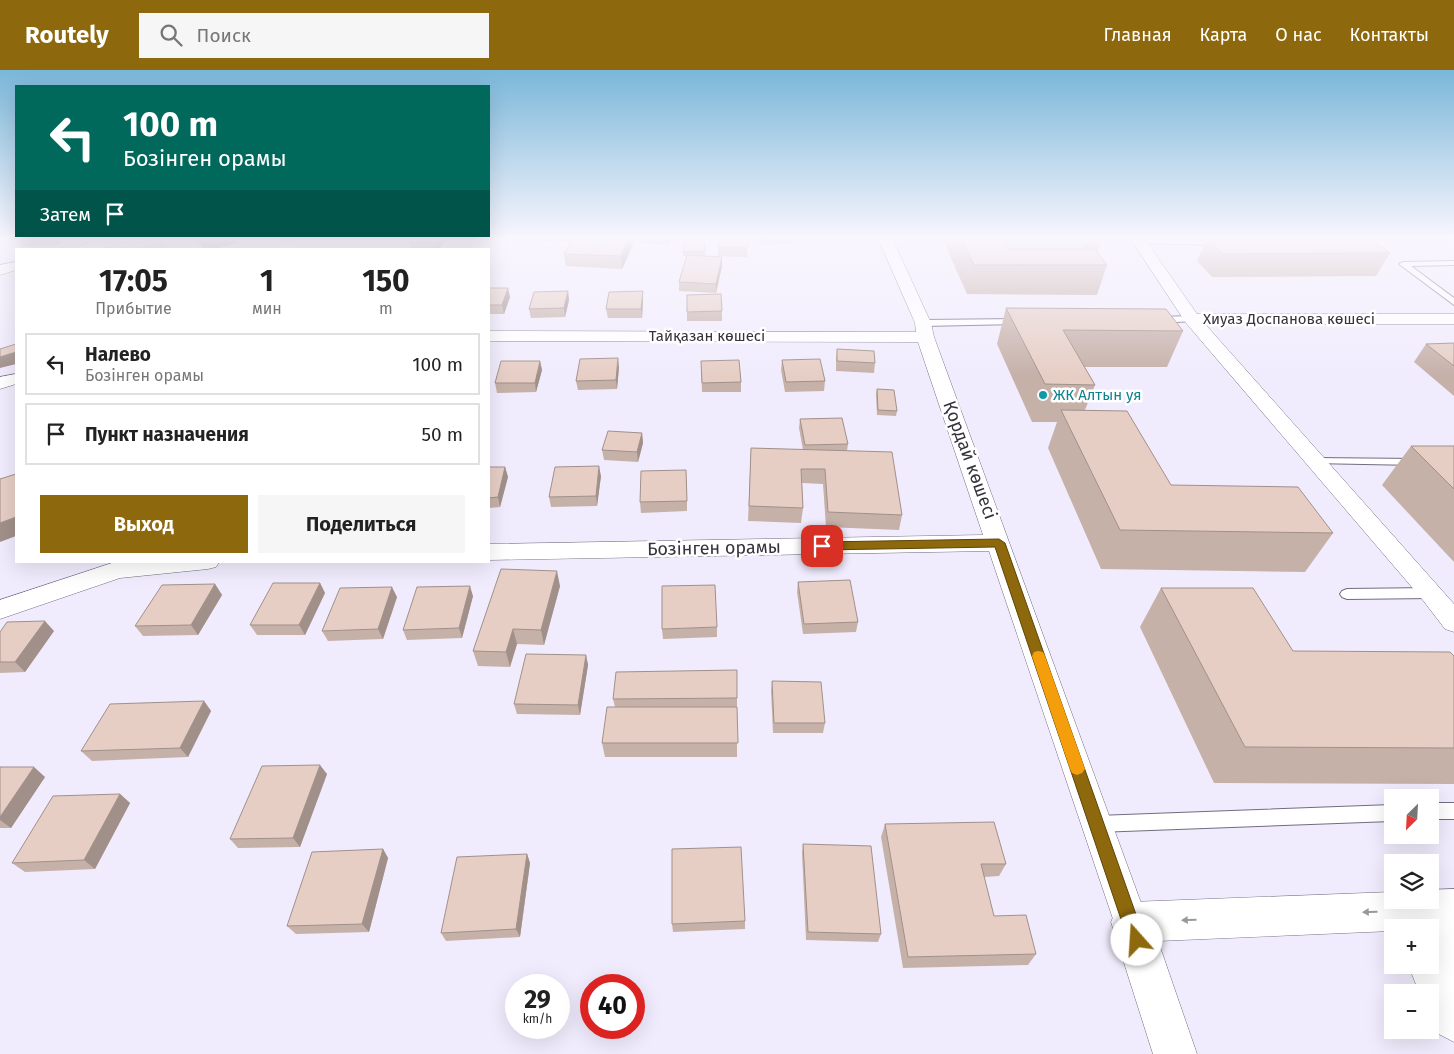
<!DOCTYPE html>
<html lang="ru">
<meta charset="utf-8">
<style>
:root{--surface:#fff;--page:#f6f6f6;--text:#222;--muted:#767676;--line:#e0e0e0;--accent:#8e680c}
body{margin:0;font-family:"Fira Sans",sans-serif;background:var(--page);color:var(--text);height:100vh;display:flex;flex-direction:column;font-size:19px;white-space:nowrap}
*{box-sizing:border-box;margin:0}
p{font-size:16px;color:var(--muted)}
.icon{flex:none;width:28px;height:28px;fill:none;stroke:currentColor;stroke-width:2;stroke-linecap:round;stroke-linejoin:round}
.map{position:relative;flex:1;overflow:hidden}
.panel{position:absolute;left:15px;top:178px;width:475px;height:315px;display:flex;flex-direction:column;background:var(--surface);border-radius:0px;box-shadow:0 5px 20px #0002}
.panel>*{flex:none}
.top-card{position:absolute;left:15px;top:15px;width:475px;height:152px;border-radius:0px;box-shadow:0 5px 20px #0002;background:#00695c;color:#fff;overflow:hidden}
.needle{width:32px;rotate:204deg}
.controls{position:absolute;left:1384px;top:719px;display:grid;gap:10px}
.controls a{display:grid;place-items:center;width:55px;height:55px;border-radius:0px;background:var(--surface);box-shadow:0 5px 20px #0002;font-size:25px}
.speed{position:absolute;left:505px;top:904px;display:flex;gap:10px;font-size:25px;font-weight:700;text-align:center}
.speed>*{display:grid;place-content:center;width:65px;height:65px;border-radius:50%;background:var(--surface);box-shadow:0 5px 20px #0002;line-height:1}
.speed small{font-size:12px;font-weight:400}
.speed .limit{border:8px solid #d22;background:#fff;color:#111}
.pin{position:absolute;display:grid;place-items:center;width:42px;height:42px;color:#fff;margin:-21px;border-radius:10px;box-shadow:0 2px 8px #0006}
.me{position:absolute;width:55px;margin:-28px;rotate:341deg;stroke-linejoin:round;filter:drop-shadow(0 0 4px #0008)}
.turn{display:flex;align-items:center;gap:18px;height:105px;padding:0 25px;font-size:22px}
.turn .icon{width:65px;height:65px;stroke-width:2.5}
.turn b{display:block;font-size:35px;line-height:42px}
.then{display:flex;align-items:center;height:48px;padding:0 25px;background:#0003;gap:10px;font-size:19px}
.eta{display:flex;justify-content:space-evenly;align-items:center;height:85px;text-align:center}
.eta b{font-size:30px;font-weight:700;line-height:35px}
.cta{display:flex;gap:10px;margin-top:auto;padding:10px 25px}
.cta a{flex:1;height:58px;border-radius:0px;background:var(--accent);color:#fff;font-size:20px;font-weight:700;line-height:58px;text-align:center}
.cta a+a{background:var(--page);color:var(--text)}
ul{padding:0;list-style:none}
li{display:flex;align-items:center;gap:15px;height:62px;margin:0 10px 8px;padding:0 15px;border:2px solid var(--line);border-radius:0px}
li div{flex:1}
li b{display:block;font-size:19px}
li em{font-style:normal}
header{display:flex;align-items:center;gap:30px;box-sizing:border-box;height:70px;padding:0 25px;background:var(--accent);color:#fff}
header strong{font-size:24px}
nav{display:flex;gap:28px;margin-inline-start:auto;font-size:18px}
.search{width:350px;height:45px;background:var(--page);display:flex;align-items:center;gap:12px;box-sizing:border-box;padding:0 18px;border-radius:0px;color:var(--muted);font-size:19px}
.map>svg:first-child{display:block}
.green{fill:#d9e8c7}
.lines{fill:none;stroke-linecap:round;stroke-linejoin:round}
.lane-casing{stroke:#726c7f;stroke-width:2}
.street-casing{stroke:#726c7f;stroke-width:1}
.secondary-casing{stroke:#726c7f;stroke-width:1}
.lane{fill:#fff;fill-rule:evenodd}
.street{fill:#fff;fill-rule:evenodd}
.secondary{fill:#fff;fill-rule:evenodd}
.wall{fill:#c6b1a9}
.shaded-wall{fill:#a1908a}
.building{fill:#e6cec5;stroke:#a1908a}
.oneway{fill:#9a999e}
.route{fill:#8e680c;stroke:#5c4408}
.slow{fill:#f59e0b}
.culture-dot{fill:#0f9aa8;stroke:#fff;stroke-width:2}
.labels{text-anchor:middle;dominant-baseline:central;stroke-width:5;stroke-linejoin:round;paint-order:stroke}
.far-street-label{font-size:15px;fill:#36333c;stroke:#fff}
.far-culture-label{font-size:15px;fill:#0d838f;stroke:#fff;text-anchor:start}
.street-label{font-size:18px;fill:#36333c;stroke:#fff}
</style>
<header>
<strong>Routely</strong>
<div class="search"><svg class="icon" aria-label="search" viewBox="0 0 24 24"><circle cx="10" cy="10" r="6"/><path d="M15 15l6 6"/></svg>Поиск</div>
<nav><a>Главная</a><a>Карта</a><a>О нас</a><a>Контакты</a></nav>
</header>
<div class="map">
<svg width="1454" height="984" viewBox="0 0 1454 984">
<rect width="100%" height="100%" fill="#f1ecfd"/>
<polygon class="green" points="1336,168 1441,168 1447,172 1340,171"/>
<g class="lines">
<g class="lane-casing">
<g id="lane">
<polygon points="1137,169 1222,171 1226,173 1222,175 1140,173 1136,171"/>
<polygon points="1454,191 1454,195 1411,196 1454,228 1454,235 1399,194 1403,192"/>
<polygon points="1192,246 1196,249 1195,251 1158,253 1154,250 1158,247"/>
<polygon points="1018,249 1021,250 1021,254 923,256 919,253 923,250"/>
<polygon points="1315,388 1417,389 1422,392 1417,395 1311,393 1310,391 1311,389"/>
<polygon points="1431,518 1436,520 1437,523 1436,526 1431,528 1347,529 1342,527 1340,524 1342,521 1347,519"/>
<rect x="1430" y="733" width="24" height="16"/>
<polygon points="1392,735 1392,751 1097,762 1091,760 1089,754 1091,748 1097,746"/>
</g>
</g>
<g class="street-casing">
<g id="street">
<polygon points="107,168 131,168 129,171 100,179 76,179 78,176"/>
<polygon points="878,168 892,168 931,253 934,267 1148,852 1143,864 1131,869 1119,864 1114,852 989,481 489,490 489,474 983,465 918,272 489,271 489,261 916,262 915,253"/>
<polygon points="1130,168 1144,168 1197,244 1454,244 1454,254 1205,254 1454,534 1454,562 1445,559 1422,529 1186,253"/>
<polygon points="16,192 16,200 0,205 0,195"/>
<polygon points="16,304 16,314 0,319 0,307"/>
<polygon points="118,491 220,491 216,497 208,499 120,508 0,549 0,530"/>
</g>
</g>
<g class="secondary-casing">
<polygon id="secondary" points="1454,819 1454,972 1435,962 1430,951 1430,922 1419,922 1411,902 1413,895 1430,895 1430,858 1392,858 1392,861 1158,871 1197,984 1153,984 1111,852 1117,838 1131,832 1392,822 1392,830 1430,830 1430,820"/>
</g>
<use href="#lane" class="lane"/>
<use href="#street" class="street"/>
<use href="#secondary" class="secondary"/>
</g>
<g class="wall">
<polygon points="66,168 55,176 23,176 20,171"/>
<polygon points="196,168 234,168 236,173 216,179 204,179 198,173"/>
<polygon points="281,168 313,168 312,170 282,171"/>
<polygon points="542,168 636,168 622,199 566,196 564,184 570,173 542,172"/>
<polygon points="639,168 672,168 668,175 639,173"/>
<polygon points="748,168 747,187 718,186 718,178"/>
<polygon points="760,168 791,168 792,174 761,175"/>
<polygon points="807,168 835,168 835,171 808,171"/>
<polygon points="942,168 1098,168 1101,172 1098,180 1096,180 1107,195 1097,225 967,224"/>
<polygon points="446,169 440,179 411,179 409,173"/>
<polygon points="1207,169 1390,183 1376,206 1212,207 1197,191"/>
<polygon points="683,170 704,170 705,186 694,186 722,196 716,223 679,221 679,212 687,186 683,186"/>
<polygon points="489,218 510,227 504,244 489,244"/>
<polygon points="568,221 569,230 565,247 531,248 529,239"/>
<polygon points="687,225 722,241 722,251 687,251"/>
<polygon points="643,230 642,248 608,248 606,239"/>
<polygon points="1006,238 1183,261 1167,297 1084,297 1095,315 1085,340 1171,415 1333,463 1305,502 1101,499 1048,378 1057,352 1032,352 997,274"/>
<polygon points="1454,273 1454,326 1414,292 1426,274"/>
<polygon points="837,279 875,293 874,303 836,301 836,289"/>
<polygon points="782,290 825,311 824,321 785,322 781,300"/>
<polygon points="540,291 542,300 536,322 497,323 495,313"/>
<polygon points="701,291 741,312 741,322 702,322"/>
<polygon points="619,297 617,319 578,320 576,311"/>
<polygon points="877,319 897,341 896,346 877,345 876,324"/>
<polygon points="800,349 848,374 847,381 902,445 899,460 826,457 823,414 802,413 803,438 801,453 748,451 751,378 803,380 799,358"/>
<polygon points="642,363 643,373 638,392 604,390 602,380"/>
<polygon points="1411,376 1454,376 1454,492 1382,415"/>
<polygon points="489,397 505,397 508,407 500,437 489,438"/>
<polygon points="601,406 597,436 551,437 549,427"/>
<polygon points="687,410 687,441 641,443 640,432"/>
<polygon points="798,512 858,552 856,562 803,564 797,522"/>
<polygon points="320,513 325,523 305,565 257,565 250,555"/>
<polygon points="215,514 222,525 198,565 143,566 135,556"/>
<polygon points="560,516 544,575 517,574 510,597 478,596 473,581"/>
<polygon points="1161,518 1293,581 1454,586 1454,714 1214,713 1140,557"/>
<polygon points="473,526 462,568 407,570 403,560"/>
<polygon points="397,527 383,569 328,571 322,561"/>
<polygon points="717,557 717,567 663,569 662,559"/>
<polygon points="54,561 25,602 0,603 0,562"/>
<polygon points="586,585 588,595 580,645 517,644 514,634"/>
<polygon points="737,600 737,687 605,687 602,673 615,637 613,629"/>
<polygon points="772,611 825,653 823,663 773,663 771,621"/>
<polygon points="204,631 211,641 188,687 92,691 81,681"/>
<polygon points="0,697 45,707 11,758 0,758"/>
<polygon points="327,704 300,777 238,778 230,769"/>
<polygon points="120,724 130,733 95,799 25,802 12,793"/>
<polygon points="885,754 1006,794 999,806 984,807 994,846 1036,884 1028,895 903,898 881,767"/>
<polygon points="803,774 881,864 878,872 806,870 802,783"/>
<polygon points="383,779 388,788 369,862 296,864 287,856"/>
<polygon points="527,784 530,793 520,867 446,871 441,863"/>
<polygon points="745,851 745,859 673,862 672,854"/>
</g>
<g class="shaded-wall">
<polygon points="57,168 66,168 55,176 53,171"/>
<polygon points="219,168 234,168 236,173 216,179 205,179 202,173"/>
<polygon points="439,168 446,169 440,179 437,179 436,173"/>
<polygon points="629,168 636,168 622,199 621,186"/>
<polygon points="668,168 672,168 668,175"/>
<polygon points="722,187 722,196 716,223 716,214"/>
<polygon points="508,218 510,227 504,244 502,235"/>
<polygon points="568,221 569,230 565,247 564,238"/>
<polygon points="643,221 643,230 642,248 641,239"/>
<polygon points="16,282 16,294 0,298 0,287"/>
<polygon points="618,288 619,297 617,319 616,310"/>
<polygon points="540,291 542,300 536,322 535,313"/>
<polygon points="642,363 643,373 638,392 637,382"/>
<polygon points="599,396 601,406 597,436 596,426"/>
<polygon points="505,397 508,407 500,437 498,427"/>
<polygon points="16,447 16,466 0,472 0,453"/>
<polygon points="557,501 560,516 544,575 541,560"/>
<polygon points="320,513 325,523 305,565 299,555"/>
<polygon points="215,514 222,525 198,565 191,555"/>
<polygon points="470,516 473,526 462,568 459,558"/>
<polygon points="392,517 397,527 383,569 378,559"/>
<polygon points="45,551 54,561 25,602 15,592"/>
<polygon points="513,559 517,574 510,597 506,582"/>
<polygon points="586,585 588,595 580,645 578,635"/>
<polygon points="204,631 211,641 188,687 180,678"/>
<polygon points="320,695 327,704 300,777 293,768"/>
<polygon points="34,697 45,707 11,758 0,750 0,747"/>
<polygon points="120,724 130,733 95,799 84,790"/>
<polygon points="383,779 388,788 369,862 362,854"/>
<polygon points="527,784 530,793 520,867 516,859"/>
</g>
<g class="building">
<polygon points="24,168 57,168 53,171 20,171"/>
<polygon points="198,168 219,168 202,173"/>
<polygon points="412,168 439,168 436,173 409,173"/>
<polygon points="573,168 629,168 621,186 564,184"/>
<polygon points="719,168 748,168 748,178 718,178"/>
<polygon points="761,168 791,168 792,170 761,170"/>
<polygon points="961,168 1003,168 1009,179 1095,179 1107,195 974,195"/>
<polygon points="1003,168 1098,168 1101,172 1082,172 1087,179 1009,179"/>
<polygon points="1369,168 1390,183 1223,184 1207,169"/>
<polygon points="683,170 704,170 705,181 683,182"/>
<polygon points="162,173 167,179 138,179"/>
<polygon points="687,185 722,187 716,214 679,212"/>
<polygon points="489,218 508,218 502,235 489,235"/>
<polygon points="568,221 564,238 529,239 534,222"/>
<polygon points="643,221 641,239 606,239 609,222"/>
<polygon points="721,224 722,241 687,242 687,225"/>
<polygon points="1006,238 1166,239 1183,261 1063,260 1095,315 1045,314"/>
<polygon points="1454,273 1454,296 1426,274"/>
<polygon points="16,274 16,282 0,287 0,279"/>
<polygon points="837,279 874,281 875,293 837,291"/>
<polygon points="618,288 616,310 576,311 580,289"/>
<polygon points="820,289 825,311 786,312 782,290"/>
<polygon points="739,290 741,312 702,313 701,291"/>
<polygon points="501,291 540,291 535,313 495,313"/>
<polygon points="877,319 894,320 897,341 878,340"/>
<polygon points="1061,340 1127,341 1171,415 1298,417 1333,463 1120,460"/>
<polygon points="842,348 848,374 805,375 800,349"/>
<polygon points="608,361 642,363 637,382 602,380"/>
<polygon points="1411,376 1454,376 1454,419"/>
<polygon points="751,378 892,382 902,445 828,442 825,399 801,399 803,438 749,436"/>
<polygon points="599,396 596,426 549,427 555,397"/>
<polygon points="489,397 505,397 498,427 489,428"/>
<polygon points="686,400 687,431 640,432 641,401"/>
<polygon points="16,404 16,447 0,453 0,409"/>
<polygon points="501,499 557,501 541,560 513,559 506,582 473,581"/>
<polygon points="850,510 858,552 804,554 798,512"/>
<polygon points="273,513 320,513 299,555 250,555"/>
<polygon points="215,514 191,555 135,556 162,515"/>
<polygon points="715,515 717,557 662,559 662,516"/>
<polygon points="470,516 459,558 403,560 417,517"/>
<polygon points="392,517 378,559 322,561 340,518"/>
<polygon points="1161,518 1253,518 1293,581 1450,582 1454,586 1454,678 1245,677"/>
<polygon points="45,551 15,592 0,592 0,562 7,552"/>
<polygon points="526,584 586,585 578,635 514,634"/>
<polygon points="737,600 737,628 613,629 616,602"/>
<polygon points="772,611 821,612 825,653 774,653"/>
<polygon points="204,631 180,678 81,681 110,634"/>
<polygon points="607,637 737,637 738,673 602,673"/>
<polygon points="320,695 293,768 230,769 262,696"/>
<polygon points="0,697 34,697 0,747"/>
<polygon points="120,724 84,790 12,793 53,726"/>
<polygon points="994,752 1006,794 981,794 994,846 1026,845 1036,884 908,887 885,754"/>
<polygon points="803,774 871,776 881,864 808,862"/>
<polygon points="741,777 745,851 672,854 672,779"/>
<polygon points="383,779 362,854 287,856 312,782"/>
<polygon points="527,784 516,859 441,863 457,787"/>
</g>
<defs><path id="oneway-solid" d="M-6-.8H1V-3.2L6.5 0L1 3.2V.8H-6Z" transform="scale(1.25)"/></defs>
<g class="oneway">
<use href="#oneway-solid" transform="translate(1370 842) rotate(178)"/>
<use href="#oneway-solid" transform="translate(1189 850) rotate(178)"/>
</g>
<linearGradient id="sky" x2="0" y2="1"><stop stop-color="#7ab7d9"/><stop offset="0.55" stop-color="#f9f6fe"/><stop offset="1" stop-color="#f9f6fe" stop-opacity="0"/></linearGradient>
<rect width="1454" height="306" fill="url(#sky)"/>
<polygon class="route" points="999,469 1005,473 1145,870 1143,876 1137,879 1131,876 1128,870 995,477 822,480 817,476 822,472"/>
<polygon class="slow" points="1038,581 1043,582 1045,586 1085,699 1082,703 1077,705 1072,703 1070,699 1032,586 1034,582"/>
<circle class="culture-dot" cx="1043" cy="325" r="5"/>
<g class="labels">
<g class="far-street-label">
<text x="1289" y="249">Хиуаз Доспанова көшесі</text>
<text x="707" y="266">Тайқазан көшесі</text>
</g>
<g class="far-culture-label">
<text x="1053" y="325">ЖК Алтын уя</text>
</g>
<g class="street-label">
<text transform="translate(970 390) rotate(70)">Қордай көшесі</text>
<text transform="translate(714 478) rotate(-1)">Бозінген орамы</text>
</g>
</g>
</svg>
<div class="controls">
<a><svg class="needle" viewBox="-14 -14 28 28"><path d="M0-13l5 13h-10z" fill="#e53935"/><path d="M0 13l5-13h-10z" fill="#767676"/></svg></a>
<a><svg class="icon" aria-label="layers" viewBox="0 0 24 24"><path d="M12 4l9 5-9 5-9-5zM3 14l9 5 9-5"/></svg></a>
<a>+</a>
<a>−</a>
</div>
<div class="speed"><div>29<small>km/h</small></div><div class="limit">40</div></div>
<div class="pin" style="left:822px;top:476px;background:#d93025"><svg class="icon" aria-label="arrive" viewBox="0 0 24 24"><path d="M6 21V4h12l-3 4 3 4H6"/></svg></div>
<svg class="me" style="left:1137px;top:870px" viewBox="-20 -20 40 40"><circle r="19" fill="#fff"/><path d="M0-13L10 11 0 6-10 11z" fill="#8e680c"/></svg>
<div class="top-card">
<div class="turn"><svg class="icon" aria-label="left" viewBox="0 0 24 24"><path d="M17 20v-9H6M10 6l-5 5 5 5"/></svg><div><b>100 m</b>Бозінген орамы</div></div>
<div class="then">Затем<svg class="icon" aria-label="arrive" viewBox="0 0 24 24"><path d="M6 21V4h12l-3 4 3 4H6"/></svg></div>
</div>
<section class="panel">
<div class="eta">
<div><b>17:05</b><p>Прибытие</p></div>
<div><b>1</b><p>мин</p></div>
<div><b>150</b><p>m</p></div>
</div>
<ul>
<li><svg class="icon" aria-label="left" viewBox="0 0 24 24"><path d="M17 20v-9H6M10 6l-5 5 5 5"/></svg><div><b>Налево</b><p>Бозінген орамы</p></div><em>100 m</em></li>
<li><svg class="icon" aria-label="arrive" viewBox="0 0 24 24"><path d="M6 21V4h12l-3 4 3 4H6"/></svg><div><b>Пункт назначения</b></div><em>50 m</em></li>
</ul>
<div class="cta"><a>Выход</a><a>Поделиться</a></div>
</section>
</div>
